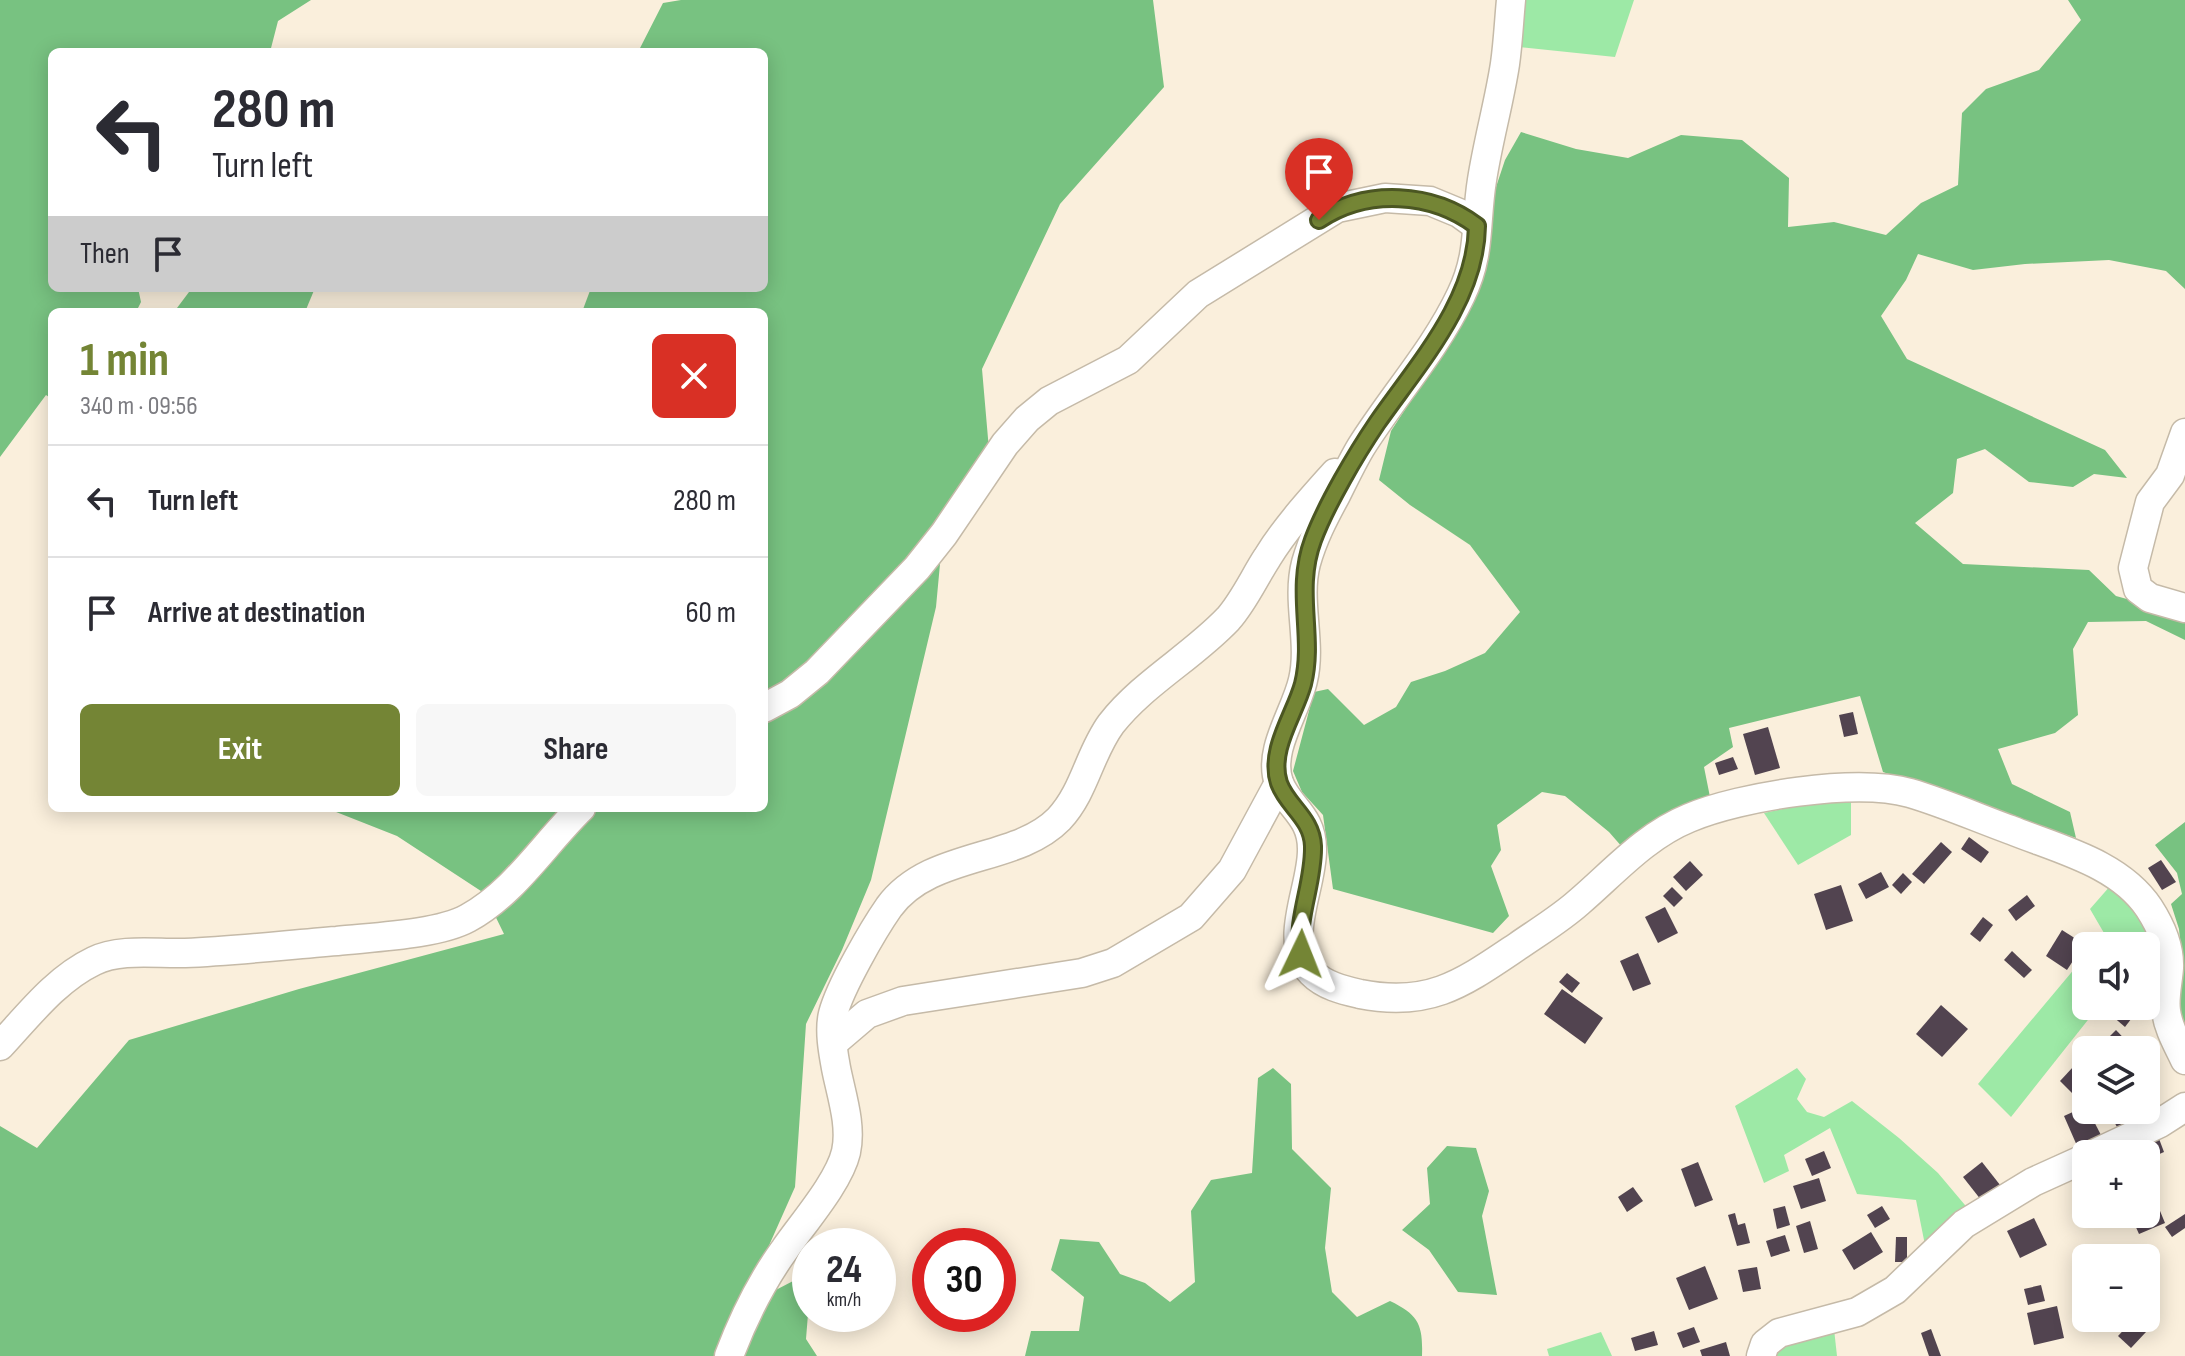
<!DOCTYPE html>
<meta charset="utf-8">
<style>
:root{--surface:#fff;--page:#f7f7f7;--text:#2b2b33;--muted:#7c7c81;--line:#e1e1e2;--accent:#748535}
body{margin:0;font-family:"Sofia Sans Condensed",sans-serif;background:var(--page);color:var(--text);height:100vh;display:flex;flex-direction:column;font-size:30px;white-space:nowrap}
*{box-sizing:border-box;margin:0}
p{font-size:26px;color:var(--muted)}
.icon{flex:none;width:44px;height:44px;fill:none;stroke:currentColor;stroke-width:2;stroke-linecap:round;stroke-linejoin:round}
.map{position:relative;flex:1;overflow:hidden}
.details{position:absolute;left:48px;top:308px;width:720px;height:504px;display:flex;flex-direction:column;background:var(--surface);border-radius:12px;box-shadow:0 4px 20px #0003}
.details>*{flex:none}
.guide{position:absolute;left:48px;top:48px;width:720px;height:244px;border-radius:12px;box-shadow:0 4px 20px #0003;background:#fff;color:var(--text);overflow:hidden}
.buttons{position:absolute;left:2072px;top:932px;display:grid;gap:16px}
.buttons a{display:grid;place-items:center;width:88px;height:88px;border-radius:12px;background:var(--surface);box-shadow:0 4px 20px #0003;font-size:40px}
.speed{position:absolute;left:792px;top:1228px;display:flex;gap:16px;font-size:40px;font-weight:700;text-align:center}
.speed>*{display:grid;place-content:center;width:104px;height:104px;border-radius:50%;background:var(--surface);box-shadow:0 4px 20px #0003;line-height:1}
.speed small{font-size:20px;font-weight:400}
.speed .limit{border:12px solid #d22;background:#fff;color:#111}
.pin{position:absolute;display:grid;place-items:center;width:68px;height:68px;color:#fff;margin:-82px -34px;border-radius:50% 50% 50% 0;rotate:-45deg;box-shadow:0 0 8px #0007}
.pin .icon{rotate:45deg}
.me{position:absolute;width:88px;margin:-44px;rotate:2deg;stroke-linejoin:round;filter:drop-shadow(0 0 6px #0008)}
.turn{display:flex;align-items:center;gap:28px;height:168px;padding:0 32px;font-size:36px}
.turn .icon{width:104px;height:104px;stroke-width:2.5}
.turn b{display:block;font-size:56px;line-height:68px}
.then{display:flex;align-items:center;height:76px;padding:0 32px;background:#0003;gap:16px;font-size:30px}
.round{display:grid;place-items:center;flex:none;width:84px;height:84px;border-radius:12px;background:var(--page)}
.headline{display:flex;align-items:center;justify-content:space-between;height:136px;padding:0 32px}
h1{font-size:48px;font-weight:700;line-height:60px;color:var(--accent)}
.button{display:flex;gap:16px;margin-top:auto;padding:16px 32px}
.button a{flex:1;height:92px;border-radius:12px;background:var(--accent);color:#fff;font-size:32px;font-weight:700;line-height:92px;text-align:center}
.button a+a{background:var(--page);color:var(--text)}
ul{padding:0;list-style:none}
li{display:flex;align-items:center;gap:24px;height:112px;padding:0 32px;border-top:2px solid var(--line)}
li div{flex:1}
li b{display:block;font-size:30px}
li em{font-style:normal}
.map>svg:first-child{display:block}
.green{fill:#9de9a6}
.forest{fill:#78c281}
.building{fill:#524450}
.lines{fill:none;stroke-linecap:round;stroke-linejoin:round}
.minor-casing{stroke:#c5baa8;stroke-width:31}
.minor{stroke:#fff;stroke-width:28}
.route-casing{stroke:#4b5622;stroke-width:20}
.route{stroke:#748535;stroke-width:14}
</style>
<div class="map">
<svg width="2185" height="1356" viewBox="0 0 2185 1356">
<rect width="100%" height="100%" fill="#faefdc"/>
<g class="green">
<polygon points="1521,0 1634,0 1615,57 1519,47"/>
<polygon points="1851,797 1851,835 1798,865 1764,813 1835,798"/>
<path d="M2111,885C2119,892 2128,899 2135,906C2155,930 2155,967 2158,997L2146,984V946H2093L2104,933L2090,909Z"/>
<polygon points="2086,955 2086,1006 2099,1006 2011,1117 1978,1084"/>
<polygon points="1797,1068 1806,1079 1797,1099 1807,1112 1824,1117 1852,1101 1899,1138 1938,1173 1970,1211 1926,1250 1916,1200 1857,1194 1830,1128 1784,1155 1789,1171 1764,1183 1735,1106"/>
<polygon points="1834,1329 1837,1356 1773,1356 1798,1338"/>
<polygon points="1601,1332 1612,1356 1549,1356 1547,1349"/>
</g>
<g class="forest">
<polygon points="0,0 311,0 278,21 270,52 52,52 52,288 138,288 141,302 136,312 52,312 52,399 46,395 0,457"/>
<polygon points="681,0 1153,0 1164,87 1060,204 982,369 991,473 944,521 936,607 871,880 842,950 806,1024 795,1187 720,1356 0,1356 0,1126 37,1148 129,1040 299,989 504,934 484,893 397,836 326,808 764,808 764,312 582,312 591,288 764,288 764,52 638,52 663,3"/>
<polygon points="2068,0 2185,0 2185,289 2166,271 2109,260 2025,264 1973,270 1918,254 1906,280 1881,316 1907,359 2105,450 2127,478 2094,474 2073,487 2029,482 1985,449 1957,459 1953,493 1915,523 1963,564 2089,570 2116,596 2185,615 2185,640 2146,621 2088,622 2073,649 2078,715 2055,733 1998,749 2012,784 2070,812 2076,838 1883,772 1860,696 1729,728 1733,747 1704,767 1711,802 1623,848 1609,832 1565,796 1542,792 1497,825 1501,850 1491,866 1509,916 1493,933 1333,889 1323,815 1302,792 1293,771 1314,692 1328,689 1364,725 1396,707 1411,682 1445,671 1485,653 1520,612 1470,545 1410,505 1379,480 1391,431 1473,305 1493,196 1505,160 1521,132 1576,149 1628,158 1681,135 1742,140 1789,178 1788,227 1834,222 1886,235 1921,203 1958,185 1962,113 1986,89 2039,70 2081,20"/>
<polygon points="192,288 315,288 305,312 174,312"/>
<polygon points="2185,822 2185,1027 2175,1009 2182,959 2179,929 2171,904 2182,894 2177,873 2155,845"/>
<path d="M1273,1068L1291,1084L1292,1149L1331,1188L1325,1248L1332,1292L1357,1317L1390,1301C1419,1315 1423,1325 1422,1356H1025L1031,1331H1079L1084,1297L1051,1270L1060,1239L1099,1242L1120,1274L1145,1283L1170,1302L1195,1282L1191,1211L1211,1180L1252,1173L1258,1078Z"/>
<polygon points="1447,1146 1476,1148 1489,1191 1482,1216 1497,1295 1458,1292 1429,1250 1402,1230 1430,1204 1427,1168"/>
<polygon points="795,1280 810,1289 806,1339 817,1356 744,1356 770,1293"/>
</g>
<g class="building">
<polygon points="1853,712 1858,734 1844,737 1839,715"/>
<polygon points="1768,727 1780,768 1755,775 1743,734"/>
<polygon points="1733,757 1738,769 1719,775 1715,763"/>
<polygon points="1969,837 1989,852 1981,863 1961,849"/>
<polygon points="1941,842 1952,852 1924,884 1912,874"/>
<polygon points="2161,860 2176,882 2162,890 2148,868"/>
<polygon points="1690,861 1703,875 1686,891 1673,877"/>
<polygon points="1881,872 1889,887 1866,899 1858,884"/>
<polygon points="1903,873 1912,882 1901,894 1892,885"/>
<polygon points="1841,885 1853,921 1826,930 1814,894"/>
<polygon points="1672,887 1683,898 1674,907 1663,896"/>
<polygon points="2027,895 2035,906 2016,921 2008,910"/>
<polygon points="1665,907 1678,933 1658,943 1645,917"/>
<polygon points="1983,917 1993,925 1980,942 1970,934"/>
<polygon points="2062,930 2084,944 2067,970 2046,956"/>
<polygon points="2012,951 2032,970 2024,978 2004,960"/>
<polygon points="1638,953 1651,984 1633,991 1620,961"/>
<polygon points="1567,973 1580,983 1572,993 1559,982"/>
<polygon points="1562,989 1603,1018 1585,1044 1544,1014"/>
<polygon points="1941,1005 1968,1029 1942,1057 1916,1034"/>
<polygon points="2118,1006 2141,1006 2125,1027 2111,1015"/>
<polygon points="2116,1030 2135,1050 2096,1050"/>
<polygon points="2074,1066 2086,1078 2086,1092 2079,1100 2060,1081"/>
<polygon points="2153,1096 2163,1114 2122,1136 2112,1118 2126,1110 2146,1110 2146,1099"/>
<polygon points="2086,1106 2102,1137 2078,1148 2064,1116"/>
<polygon points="2158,1136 2164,1152 2146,1160 2146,1154 2139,1154 2135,1146"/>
<polygon points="1824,1151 1831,1168 1812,1176 1805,1159"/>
<polygon points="1698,1162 1713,1200 1695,1207 1681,1169"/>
<polygon points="1982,1162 2004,1190 1985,1205 1963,1177"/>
<polygon points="1819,1178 1826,1201 1801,1209 1793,1186"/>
<polygon points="1633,1187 1643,1201 1627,1212 1618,1197"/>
<polygon points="2151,1189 2165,1223 2139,1234 2130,1214 2146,1214 2146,1191"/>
<polygon points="1785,1206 1790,1225 1777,1229 1773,1209"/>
<polygon points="1882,1206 1890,1219 1875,1228 1867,1215"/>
<polygon points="1735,1213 1738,1225 1745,1223 1750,1243 1737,1246 1728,1215"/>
<polygon points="2185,1214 2185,1228 2172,1237 2165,1227"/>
<polygon points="2034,1218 2047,1245 2020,1258 2007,1231"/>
<polygon points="1810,1221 1818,1249 1804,1253 1796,1226"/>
<polygon points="1871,1232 1883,1252 1854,1270 1842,1250"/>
<polygon points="1785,1235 1790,1251 1771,1257 1766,1241"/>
<polygon points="1896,1237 1907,1237 1907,1262 1895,1262"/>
<polygon points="1705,1266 1718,1299 1689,1310 1676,1278"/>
<polygon points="1757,1267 1761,1289 1743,1292 1738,1270"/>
<polygon points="2041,1285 2045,1301 2028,1305 2024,1289"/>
<polygon points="2057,1306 2064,1338 2034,1345 2027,1313"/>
<polygon points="2133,1320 2146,1332 2131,1348 2118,1336"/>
<polygon points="1694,1327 1700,1342 1683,1348 1677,1333"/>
<polygon points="1931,1329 1941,1356 1929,1356 1921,1333"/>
<polygon points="1654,1331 1658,1345 1635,1351 1631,1338"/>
<polygon points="1726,1342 1730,1356 1702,1356 1700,1350"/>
</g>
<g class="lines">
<g class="minor-casing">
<g id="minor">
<path d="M1511,0C1509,21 1508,43 1505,64C1499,103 1488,141 1482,180C1475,223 1481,254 1461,295C1435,350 1393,396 1361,447C1352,462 1344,479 1336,495C1324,517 1313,538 1306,563C1296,601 1312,642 1303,680C1296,712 1267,750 1279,783C1289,808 1312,816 1312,849C1313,887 1281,941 1312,973C1325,986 1343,990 1360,994C1430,1008 1463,983 1518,946C1538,932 1560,919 1579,902C1614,872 1645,836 1689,818C1741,796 1856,778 1910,793C1944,803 1978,818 2011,830C2058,849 2119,863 2149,908C2160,925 2170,947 2169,968C2168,982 2164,997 2166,1011C2168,1028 2178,1045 2185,1060"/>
<polyline points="2185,433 2170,475 2150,502 2133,568 2138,589 2150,598 2185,608"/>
<polyline points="764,708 790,694 817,672 917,568 944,534 1005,444 1027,419 1049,401 1128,360 1198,294 1337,208 1385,198 1430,201 1459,213 1477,226"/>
<polyline points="833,1043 867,1014 903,1001 1082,973 1113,963 1191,917 1232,870 1279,783"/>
<path d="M0,1046C28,1016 56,979 94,961C120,948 157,954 185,953C235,951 286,945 337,941C373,937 437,935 468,918C514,893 544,844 581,808"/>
<polyline points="2094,1154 2160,1123 2185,1107"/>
<path d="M729,1356C743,1319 761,1282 785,1249C803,1223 839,1182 846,1152C852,1125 841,1094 836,1068C833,1052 829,1030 833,1014C840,987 873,930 889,907C930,851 1016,863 1059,819C1085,791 1089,754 1111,724C1143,683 1192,657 1228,619C1244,601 1254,578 1267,558C1286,527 1311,500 1335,473"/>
<polyline points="1761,1356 1765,1344 1779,1333 1857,1312 1895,1290 1964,1224 2033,1182 2086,1158"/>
</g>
</g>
<use href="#minor" class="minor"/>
</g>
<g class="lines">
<g class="route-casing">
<path id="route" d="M1301,954C1296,917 1314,883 1313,846C1312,818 1287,806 1279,783C1268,750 1295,714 1303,684C1315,636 1294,591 1313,540C1326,505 1356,454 1377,423C1418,364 1476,301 1477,226C1432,192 1367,188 1319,220"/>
</g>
<use href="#route" class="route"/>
</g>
</svg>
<div class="buttons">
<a><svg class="icon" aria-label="sound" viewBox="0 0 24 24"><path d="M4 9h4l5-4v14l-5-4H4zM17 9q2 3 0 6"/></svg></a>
<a><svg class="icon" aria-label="layers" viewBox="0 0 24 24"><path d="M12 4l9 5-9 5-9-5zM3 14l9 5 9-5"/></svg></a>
<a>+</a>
<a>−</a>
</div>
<div class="speed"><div>24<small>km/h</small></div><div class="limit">30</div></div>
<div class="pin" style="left:1319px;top:220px;background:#d93025"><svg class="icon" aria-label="arrive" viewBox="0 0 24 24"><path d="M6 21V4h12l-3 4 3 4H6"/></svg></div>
<svg class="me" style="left:1301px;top:954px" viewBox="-20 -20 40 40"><path d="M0-17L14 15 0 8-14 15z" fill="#748535" stroke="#fff" stroke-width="4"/></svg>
<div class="guide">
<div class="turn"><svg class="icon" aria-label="left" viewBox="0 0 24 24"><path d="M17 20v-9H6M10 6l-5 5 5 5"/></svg><div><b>280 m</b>Turn left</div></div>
<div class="then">Then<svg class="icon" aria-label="arrive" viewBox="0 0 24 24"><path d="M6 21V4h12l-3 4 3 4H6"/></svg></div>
</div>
<section class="details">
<div class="headline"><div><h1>1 min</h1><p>340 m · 09:56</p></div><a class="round" style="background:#d93025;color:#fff"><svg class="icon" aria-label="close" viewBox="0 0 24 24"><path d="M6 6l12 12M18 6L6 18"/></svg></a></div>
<ul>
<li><svg class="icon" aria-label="left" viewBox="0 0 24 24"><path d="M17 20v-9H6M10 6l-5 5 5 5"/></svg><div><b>Turn left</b></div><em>280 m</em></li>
<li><svg class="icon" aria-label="arrive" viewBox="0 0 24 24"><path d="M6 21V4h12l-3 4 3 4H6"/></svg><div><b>Arrive at destination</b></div><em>60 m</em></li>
</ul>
<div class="button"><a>Exit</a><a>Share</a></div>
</section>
</div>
